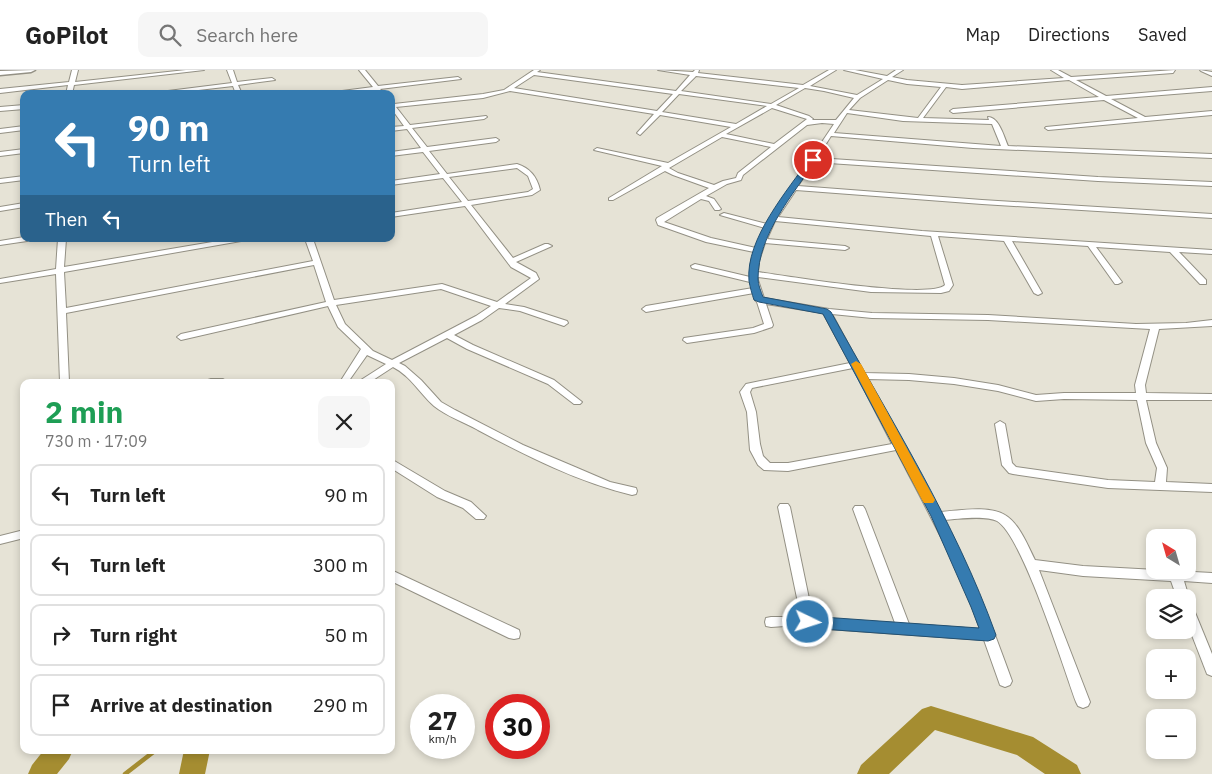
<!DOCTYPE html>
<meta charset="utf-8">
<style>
:root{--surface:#fff;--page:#f6f6f6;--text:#222;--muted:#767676;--line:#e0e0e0}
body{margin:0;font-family:"IBM Plex Sans",sans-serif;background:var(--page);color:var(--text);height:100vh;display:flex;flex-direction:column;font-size:19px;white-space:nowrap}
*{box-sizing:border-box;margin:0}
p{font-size:16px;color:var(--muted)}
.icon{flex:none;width:28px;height:28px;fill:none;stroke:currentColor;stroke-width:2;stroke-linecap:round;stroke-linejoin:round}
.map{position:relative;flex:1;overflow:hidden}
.panel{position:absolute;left:20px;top:309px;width:375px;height:375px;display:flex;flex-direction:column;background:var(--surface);border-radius:10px;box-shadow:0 2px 8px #0003}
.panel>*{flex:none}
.guide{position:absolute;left:20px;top:20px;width:375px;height:152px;border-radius:10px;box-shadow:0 2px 8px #0003;background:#357bb0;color:#fff;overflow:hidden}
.needle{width:32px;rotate:323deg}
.tools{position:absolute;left:1146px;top:459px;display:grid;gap:10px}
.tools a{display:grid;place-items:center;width:50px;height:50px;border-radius:10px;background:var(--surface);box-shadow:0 2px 8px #0003;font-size:25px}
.speed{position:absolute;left:410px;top:624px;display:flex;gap:10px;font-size:25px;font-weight:700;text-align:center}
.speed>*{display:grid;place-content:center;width:65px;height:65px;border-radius:50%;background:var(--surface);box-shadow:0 2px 8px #0003;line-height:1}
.speed small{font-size:12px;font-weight:400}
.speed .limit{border:8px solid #d22;background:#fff;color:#111}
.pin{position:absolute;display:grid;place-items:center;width:42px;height:42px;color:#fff;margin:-21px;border:2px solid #fff;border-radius:50%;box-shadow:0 1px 5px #0007}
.me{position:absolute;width:55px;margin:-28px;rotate:94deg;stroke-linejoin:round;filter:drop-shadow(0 0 4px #0008)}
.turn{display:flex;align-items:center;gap:18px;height:105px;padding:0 25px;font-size:22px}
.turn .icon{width:65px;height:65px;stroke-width:2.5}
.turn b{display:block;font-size:35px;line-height:42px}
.then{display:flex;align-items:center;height:48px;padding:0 25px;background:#0003;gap:10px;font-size:19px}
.round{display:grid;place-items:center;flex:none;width:52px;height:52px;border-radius:10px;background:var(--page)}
.headline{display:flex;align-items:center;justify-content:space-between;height:85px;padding:0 25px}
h1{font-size:30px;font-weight:700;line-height:38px;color:#1e9e55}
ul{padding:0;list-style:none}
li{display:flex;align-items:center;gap:15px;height:62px;margin:0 10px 8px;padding:0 15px;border:2px solid var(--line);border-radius:10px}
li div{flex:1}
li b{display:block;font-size:19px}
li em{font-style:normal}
header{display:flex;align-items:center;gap:30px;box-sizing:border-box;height:70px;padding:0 25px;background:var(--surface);border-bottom:1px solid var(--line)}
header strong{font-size:24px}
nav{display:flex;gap:28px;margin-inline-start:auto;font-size:18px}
.search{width:350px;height:45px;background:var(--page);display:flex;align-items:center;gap:12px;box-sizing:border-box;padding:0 18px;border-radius:10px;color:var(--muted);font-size:19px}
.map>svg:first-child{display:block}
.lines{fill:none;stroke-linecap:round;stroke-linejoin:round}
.stream{stroke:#a58d31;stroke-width:4.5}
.river{fill:#a58d31;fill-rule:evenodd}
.minor-casing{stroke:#939084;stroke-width:2}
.secondary-casing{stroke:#939084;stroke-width:3}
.minor{fill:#fff;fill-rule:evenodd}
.secondary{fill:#fff;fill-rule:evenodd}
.route{fill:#357bb0;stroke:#225072}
.slow{fill:#f59e0b}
</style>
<header>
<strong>GoPilot</strong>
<div class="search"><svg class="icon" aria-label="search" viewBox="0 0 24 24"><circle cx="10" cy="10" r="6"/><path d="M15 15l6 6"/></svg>Search here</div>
<nav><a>Map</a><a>Directions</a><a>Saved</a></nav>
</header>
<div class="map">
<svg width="1212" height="704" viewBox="0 0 1212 704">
<rect width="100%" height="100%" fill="#e6e3d6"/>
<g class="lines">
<polyline class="stream" points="125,704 156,680"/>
<g class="river">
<polygon points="931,636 1033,667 1077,695 1081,704 1045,704 1017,685 935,660 889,704 857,704 861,695 922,639"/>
<polygon points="44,680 73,680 69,689 57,704 28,704 32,695"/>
<polygon points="184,680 210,680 205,704 179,704"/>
</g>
<g class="minor-casing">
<g id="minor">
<polygon points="72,0 78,0 75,12 186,0 204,0 74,15 72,24 66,24 68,15 0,23 0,19 69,12"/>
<polygon points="227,0 233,0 237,12 272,8 275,10 238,15 242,24 236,24 233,16 164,24 144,24 232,13"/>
<polygon points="359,0 365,0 378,16 458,7 461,9 380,19 382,21 379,23 375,20 339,24 319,24 373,17"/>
<path d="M534,0H540L537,2L676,21L690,5L658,0L693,2L695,0H699L698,3L803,15L829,0H836L810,16L857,25L883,9L844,0H855L887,6L896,0H903L892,7L907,10L962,15L1064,8L1051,0H1058L1071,7L1175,0L1173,3L1076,10L1106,26L1212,17V21L1111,29L1145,47L1212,41V45L1048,60L1045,58L1046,57L1138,48L1104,30L953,43L950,41L953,39L1099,27L1069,10L962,19L946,17L923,48L989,50L988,47C999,47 1004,67 1008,76L1212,84V88L973,78L831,66L817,88L1098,107L1212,112V116L1098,111L814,92L798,116L982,130L1212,144V148L982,134L796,120L778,147L922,161L1212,180V184L1179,182L1206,210V214H1200L1170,182L1096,177L1122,212L1118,214H1115L1088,176L1012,171L1042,223L1038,225L1034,223L1004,171L938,166L953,215L949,221L941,223L871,222L758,207V210L764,228L829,239L872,243L988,245L1136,254L1186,253L1212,250V256L1159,259L1145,315L1146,323L1212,324V330H1146L1156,373L1167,398L1166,412L1212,414V422L1108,418L1013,404L1009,403L1002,395L995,354L1000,351L1005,354L1012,393L1016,397L1108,410L1155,412L1157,398L1146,373L1137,330L1064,329L1036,331L998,321L954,314L909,310L867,309L939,442C957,441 989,435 1005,445C1019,453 1028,476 1035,490L1083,496L1212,503V513L1184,511L1189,528L1188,531V528H1177L1171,511L1083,506L1039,500L1090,632L1088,636L1083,638L1078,636L1076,632C1064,599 1022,465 997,451C986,445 956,449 944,450C972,502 992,556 1012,611L1010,615L1005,617L1000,615L984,570L785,556L771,557L766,556L765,552L766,548L771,547H801L778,437L780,434H788L790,437L813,548L895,553L853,439L855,436H863L865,439L909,554L980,559C959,496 926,439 896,380L788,401L764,400L758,395L750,380L747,342L740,322L746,314L850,293L823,243L766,234L773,255L772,257L754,263L687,273L683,270L684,268L753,258L764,254L757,232L755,230L756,228L754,223L646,242L642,239L646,236L753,218L750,212L692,198L691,196L695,194L750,207L751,191L754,182L706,172L658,155L656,150L657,148L709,118L673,105L665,101L613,130H609V128L662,96L594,80L597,78L668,93L731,57L660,45L640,65L637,63L654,44L510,21L483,28L396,37L410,55L486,46L487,47L484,49L412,58L427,77L496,68L499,70L496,72L429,81L447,104L517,94C530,98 537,107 540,120L532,125L471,135L513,188L545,174H548L552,176L516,192L536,203L539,209L505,234L524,237L567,251L568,253L564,256L520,241L499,238L482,250L454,265L473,275L554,310L582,332L580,334H574L548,314L467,279L447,268L399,293L405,296L421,310L441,332L455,340L523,375L575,397L610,412L636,418L637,421L636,424L632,425C578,412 527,386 478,360C464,352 446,346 434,336C420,324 411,306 393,297L370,312H360L361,310L386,294L367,285L348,312H340L361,279L338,257L328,236L181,270L177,267L181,264L326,232L314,195L66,243L69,312H60L56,204L0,213V209L56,199L58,169H66L64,197L230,169H245L241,171L64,202L66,238L313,191L305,169H313L334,230L442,214L497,232L531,208L511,197L465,136L391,147V143L462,132L443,108L391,115V111L440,104L423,82L391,86V82L421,78L407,59L391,61V57L404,56L391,38V32L394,34L483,24L504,20ZM534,5L673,24L657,41L514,18ZM696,6L799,18L771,34L681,21ZM888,10L907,14L941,17L918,48L849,40L860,28ZM805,18L824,21L854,28L836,50H812L813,49L809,46L776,35ZM679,24L767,36L736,54L662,42ZM772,38L807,49L774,74L726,64ZM847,43L903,51L992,54L1001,76L834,63ZM822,53L834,54L767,154L724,143L720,145L765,158L756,178L711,168L664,152L701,129L709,131L715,140H719L721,139L714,129L706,126L727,114L741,110L743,105L807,55ZM722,67L771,77L738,103L736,108L723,111L714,115L678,103L669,98ZM517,98L528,106L533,119L528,122L468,131L449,107ZM775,151L931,166L945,215C930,230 785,206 758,202L759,191L765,173L845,180L849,178L845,176L767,169ZM441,219L491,236L476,246L392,290L373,281L345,254L336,235ZM832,244L872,248L988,250L1150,259L1135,315L1136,323H1064L1036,325L998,315L954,308L909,304L864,303ZM853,298L892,374L788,393H770L763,386L760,374L756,342L750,322L752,318Z"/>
<polygon points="1200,0 1212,2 1212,6 1201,1"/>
<polygon points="24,35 24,39 0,41 0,37"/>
<polygon points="24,56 24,60 0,63 0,59"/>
<polygon points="24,79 24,83 0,86 0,82"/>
<polygon points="24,106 24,110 0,113 0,109"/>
<polygon points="24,133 24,137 0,141 0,137"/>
<polygon points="24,167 24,169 28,169 27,171 0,175 0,171"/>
<polygon points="211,309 223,309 228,312 207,312 208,310"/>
<polygon points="391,389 445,421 471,432 486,446 484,449 476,449 463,438 437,427 391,398"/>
<polygon points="24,460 24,468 0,474 0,466"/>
<polygon points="391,500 519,560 520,564 519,568 514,569 509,568 391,511"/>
<polygon points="1188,535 1192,536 1194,540 1212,584 1212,606 1207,604 1188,555"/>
</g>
</g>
<g class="secondary-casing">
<polygon id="secondary" points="35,0 31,2 0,5 0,1"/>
</g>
<use href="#minor" class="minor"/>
<use href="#secondary" class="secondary"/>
</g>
<path class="route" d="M810,88L816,90C793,125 758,164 758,209C758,215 761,221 763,227L827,239L831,242C889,347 955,451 996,565L994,569L988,571L808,558L803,557L801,552L803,548L808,546L979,558L971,537L931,446L823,244L759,232L754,230C752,224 750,217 749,211C745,169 788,120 810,88Z"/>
<polygon class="slow" points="856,291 861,294 935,430 933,433 924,433 922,430 851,294"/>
</svg>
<div class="tools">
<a><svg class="needle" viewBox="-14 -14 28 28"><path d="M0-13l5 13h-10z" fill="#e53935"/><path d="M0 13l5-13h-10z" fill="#767676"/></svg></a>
<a><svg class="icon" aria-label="layers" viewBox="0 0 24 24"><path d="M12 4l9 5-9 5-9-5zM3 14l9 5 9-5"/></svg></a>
<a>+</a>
<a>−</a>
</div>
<div class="speed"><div>27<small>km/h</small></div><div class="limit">30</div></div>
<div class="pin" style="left:813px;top:90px;background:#d93025"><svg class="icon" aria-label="arrive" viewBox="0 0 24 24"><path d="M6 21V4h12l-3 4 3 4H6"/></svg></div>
<svg class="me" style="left:808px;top:552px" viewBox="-20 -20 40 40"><circle r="17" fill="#357bb0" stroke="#fff" stroke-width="3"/><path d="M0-11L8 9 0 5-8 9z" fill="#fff"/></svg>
<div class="guide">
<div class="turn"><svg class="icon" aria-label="left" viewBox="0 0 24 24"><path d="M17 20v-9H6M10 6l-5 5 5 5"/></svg><div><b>90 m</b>Turn left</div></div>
<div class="then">Then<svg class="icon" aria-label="left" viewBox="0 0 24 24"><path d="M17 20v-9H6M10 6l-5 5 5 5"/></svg></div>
</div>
<section class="panel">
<div class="headline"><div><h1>2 min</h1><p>730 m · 17:09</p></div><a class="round"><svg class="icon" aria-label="close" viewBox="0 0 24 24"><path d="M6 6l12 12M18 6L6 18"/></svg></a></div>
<ul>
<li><svg class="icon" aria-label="left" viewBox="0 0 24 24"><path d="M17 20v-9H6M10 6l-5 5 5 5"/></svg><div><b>Turn left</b></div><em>90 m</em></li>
<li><svg class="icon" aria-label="left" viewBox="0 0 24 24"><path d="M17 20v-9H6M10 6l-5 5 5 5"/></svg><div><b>Turn left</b></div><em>300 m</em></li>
<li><svg class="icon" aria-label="right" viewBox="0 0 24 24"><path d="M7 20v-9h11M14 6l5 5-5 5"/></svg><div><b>Turn right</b></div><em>50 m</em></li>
<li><svg class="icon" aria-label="arrive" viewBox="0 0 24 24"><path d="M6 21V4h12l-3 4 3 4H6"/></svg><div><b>Arrive at destination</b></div><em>290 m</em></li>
</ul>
</section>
</div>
